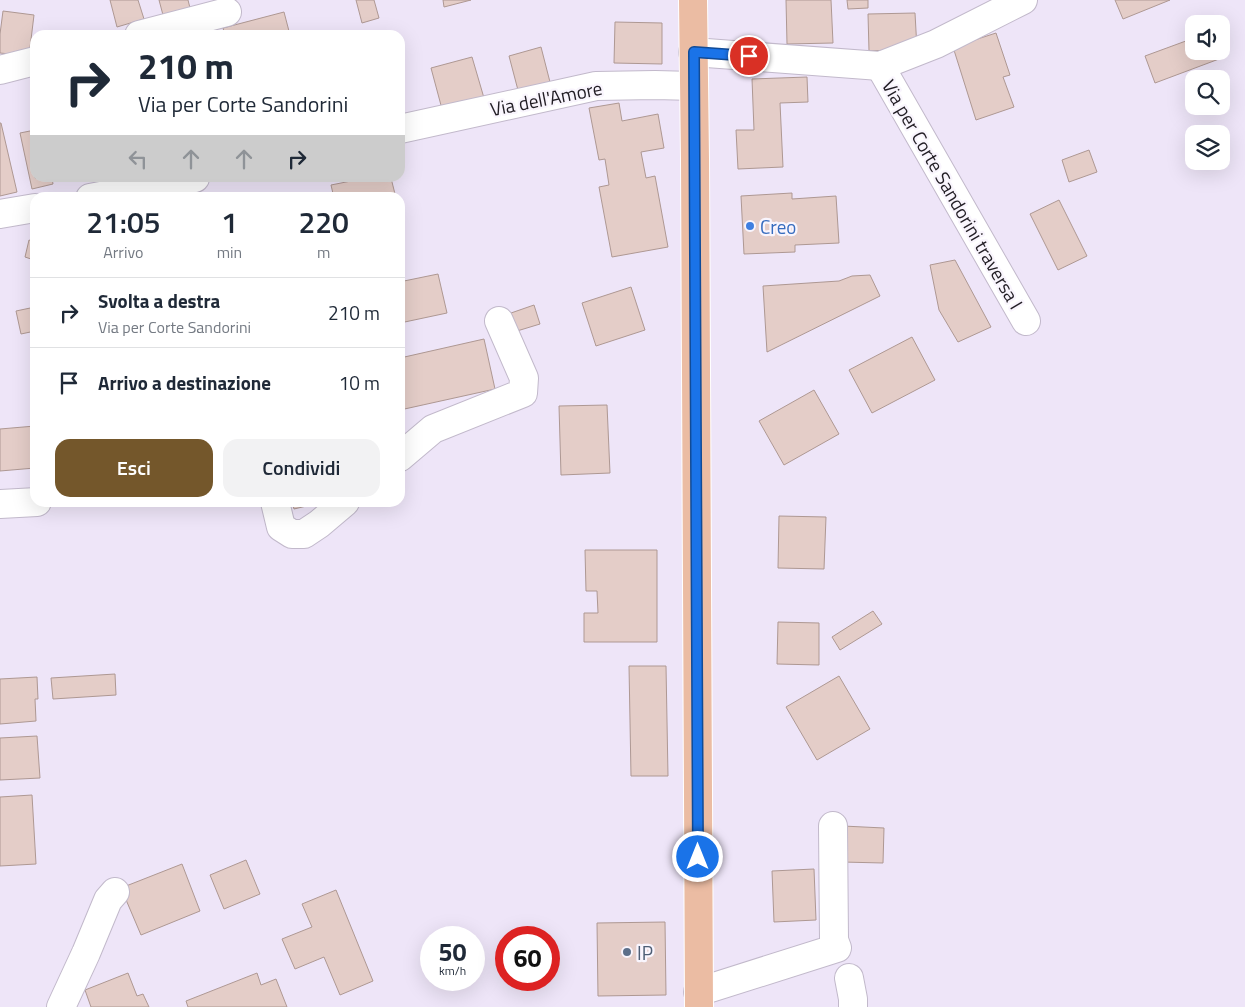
<!DOCTYPE html>
<html lang="it">
<style>
:root{--surface:#fff;--page:#f2f2f3;--text:#1f2937;--muted:#747a83;--line:#e0e1e3;--accent:#74572b}
body{margin:0;font-family:"Titillium Web",sans-serif;background:var(--page);color:var(--text);height:100vh;display:flex;flex-direction:column;font-size:19px;white-space:nowrap}
*{box-sizing:border-box;margin:0}
p{font-size:16px;color:var(--muted)}
.icon{flex:none;width:28px;height:28px;fill:none;stroke:currentColor;stroke-width:2;stroke-linecap:round;stroke-linejoin:round}
.map{position:relative;flex:1;overflow:hidden}
.side{position:absolute;left:30px;top:192px;width:375px;height:315px;display:flex;flex-direction:column;background:var(--surface);border-radius:15px;box-shadow:0 5px 20px #0002}
.side>*{flex:none}
.guide{position:absolute;left:30px;top:30px;width:375px;height:152px;border-radius:15px;box-shadow:0 5px 20px #0002;background:#fff;color:var(--text);overflow:hidden}
.fabs{position:absolute;left:1185px;top:15px;display:grid;gap:10px}
.fabs a{display:grid;place-items:center;width:45px;height:45px;border-radius:10px;background:var(--surface);box-shadow:0 5px 20px #0002;font-size:25px}
.speed{position:absolute;left:420px;top:926px;display:flex;gap:10px;font-size:25px;font-weight:700;text-align:center}
.speed>*{display:grid;place-content:center;width:65px;height:65px;border-radius:50%;background:var(--surface);box-shadow:0 5px 20px #0002;line-height:1}
.speed small{font-size:12px;font-weight:400}
.speed .limit{border:8px solid #d22;background:#fff;color:#111}
.pin{position:absolute;display:grid;place-items:center;width:42px;height:42px;color:#fff;margin:-21px;border:2px solid #fff;border-radius:50%;box-shadow:0 1px 5px #0007}
.me{position:absolute;width:55px;margin:-28px;rotate:0deg;stroke-linejoin:round;filter:drop-shadow(0 0 4px #0008)}
.turn{display:flex;align-items:center;gap:18px;height:105px;padding:0 25px;font-size:22px}
.turn .icon{width:65px;height:65px;stroke-width:2.5}
.turn b{display:block;font-size:35px;line-height:42px}
.lanes{display:flex;align-items:center;height:48px;padding:0 25px;background:#0003;justify-content:center;gap:25px;direction:ltr}
.lanes .off{opacity:.35}
.eta{display:flex;justify-content:space-evenly;align-items:center;height:85px;text-align:center}
.eta b{font-size:30px;font-weight:600;line-height:35px}
.action{display:flex;gap:10px;margin-top:auto;padding:10px 25px}
.action a{flex:1;height:58px;border-radius:15px;background:var(--accent);color:#fff;font-size:20px;font-weight:600;line-height:58px;text-align:center}
.action a+a{background:var(--page);color:var(--text)}
ul{padding:0;list-style:none}
li{display:flex;align-items:center;gap:15px;height:70px;padding:0 25px;border-top:1px solid var(--line)}
li div{flex:1}
li b{display:block;font-size:19px}
li em{font-style:normal}
.map>svg:first-child{display:block}
.building{fill:#e4cdc8;stroke:#ae9893}
.lines{fill:none;stroke-linecap:round;stroke-linejoin:round}
.minor-casing{stroke:#c2b9cb;stroke-width:30}
.major-casing{stroke:#fff;stroke-width:30}
.minor{stroke:#fff;stroke-width:28}
.major{stroke:#ebbca3;stroke-width:28}
.route-casing{stroke:#114b97;stroke-width:12}
.route{stroke:#1a73e8;stroke-width:9}
.shop-dot{fill:#3f7fe0;stroke:#f9f5fd;stroke-width:2}
.service-dot{fill:#5c6f8a;stroke:#f9f5fd;stroke-width:2}
.labels{text-anchor:middle;dominant-baseline:central;stroke-width:4.5;stroke-linejoin:round;paint-order:stroke}
.street-label{font-size:19px;fill:#211d24;stroke:#f9f5fd}
.shop-label{font-size:19px;fill:#366cbe;stroke:#f9f5fd;text-anchor:start}
.service-label{font-size:19px;fill:#4e5e75;stroke:#f9f5fd;text-anchor:start}
</style>
<div class="map">
<svg width="1245" height="1007" viewBox="0 0 1245 1007">
<rect width="100%" height="100%" fill="#eee5f8"/>
<g class="building">
<polygon points="110,0 138,0 144,19 117,27"/>
<polygon points="159,0 188,0 190,8 163,15"/>
<polygon points="356,0 374,0 379,18 362,23"/>
<polygon points="443,0 471,0 444,7"/>
<polygon points="786,0 831,0 833,43 787,44"/>
<polygon points="847,0 868,0 868,8 848,9"/>
<polygon points="1115,0 1170,0 1123,19"/>
<polygon points="3,11 34,15 29,56 0,53 0,34"/>
<polygon points="284,12 290,35 225,35 223,28"/>
<polygon points="915,13 917,49 869,51 868,14"/>
<polygon points="615,22 662,23 662,64 614,63"/>
<polygon points="996,33 1010,75 1003,77 1014,107 976,120 953,47"/>
<polygon points="1194,38 1194,51 1217,51 1219,59 1155,83 1145,56"/>
<polygon points="541,47 551,86 519,94 509,56"/>
<polygon points="472,57 484,98 442,109 431,68"/>
<polygon points="807,77 808,102 780,103 783,167 738,169 736,130 754,130 752,79"/>
<polygon points="619,103 622,121 658,114 664,148 641,152 646,178 655,176 668,247 612,257 599,187 609,185 605,159 599,160 589,108"/>
<polygon points="0,123 1,123 17,192 0,196"/>
<polygon points="35,130 35,178 52,178 53,184 32,189 20,133"/>
<polygon points="1089,150 1097,172 1069,182 1062,160"/>
<polygon points="366,178 391,178 396,198 334,198 331,185"/>
<polygon points="792,193 792,199 836,196 839,243 795,245 795,252 744,254 741,196"/>
<polygon points="1059,200 1087,256 1058,270 1030,214"/>
<polygon points="29,240 35,242 34,260 25,257"/>
<polygon points="955,260 991,327 958,342 939,310 930,265"/>
<polygon points="400,262 404,281 438,274 447,313 400,323"/>
<polygon points="870,275 880,296 767,352 763,286 839,281 852,276"/>
<polygon points="631,287 645,330 596,346 582,303"/>
<polygon points="534,305 540,324 517,331 511,313"/>
<polygon points="35,307 35,331 21,334 16,311"/>
<polygon points="912,337 935,380 872,413 849,370"/>
<polygon points="484,339 495,389 400,410 400,358"/>
<polygon points="814,390 839,434 784,465 759,421"/>
<polygon points="607,405 610,473 561,475 559,406"/>
<polygon points="35,426 35,468 0,471 0,429"/>
<polygon points="292,502 323,502 294,509"/>
<polygon points="779,516 826,517 824,569 778,568"/>
<polygon points="585,550 657,550 657,642 584,642 584,613 598,613 597,591 586,591"/>
<polygon points="873,611 882,624 840,650 832,637"/>
<polygon points="778,622 819,623 819,665 777,664"/>
<polygon points="629,666 666,666 668,776 631,776"/>
<polygon points="115,674 116,695 53,699 51,678"/>
<polygon points="839,676 870,729 817,760 786,707"/>
<polygon points="37,677 38,699 35,699 36,721 0,724 0,679"/>
<polygon points="37,736 40,778 0,780 0,738"/>
<polygon points="32,795 36,864 0,866 0,797"/>
<polygon points="843,826 884,828 883,863 842,862"/>
<polygon points="246,860 260,894 224,909 210,875"/>
<polygon points="182,864 200,911 141,935 121,888"/>
<polygon points="814,869 816,920 774,922 772,871"/>
<polygon points="336,890 373,981 340,995 324,957 295,969 282,939 312,927 302,904"/>
<polygon points="665,922 666,995 598,996 597,923"/>
<polygon points="128,973 137,996 143,994 149,1007 91,1007 85,990"/>
<polygon points="257,973 261,985 276,979 287,1007 188,1007 186,1001"/>
</g>
<g class="lines">
<g class="minor-casing">
<g id="minor">
<polyline points="139,35 227,12"/>
<polyline points="693,52 880,66 936,44 1023,0"/>
<polyline points="880,66 1026,321"/>
<polyline points="0,70 35,61"/>
<polyline points="400,129 596,86 655,85 694,86"/>
<polyline points="90,198 195,178"/>
<polyline points="0,214 35,208"/>
<polyline points="400,457 433,429 523,393 524,378 499,321"/>
<polyline points="275,502 281,527 292,534 304,534 319,524 345,502"/>
<polyline points="0,504 37,502"/>
<polyline points="849,978 853,999 853,1007"/>
<polyline points="698,992 837,948 834,940 833,826"/>
<polyline points="61,1007 86,953 108,900 115,892"/>
</g>
</g>
<g class="major-casing">
<polyline id="major" points="693,0 695,159 699,1007"/>
</g>
<use href="#minor" class="minor"/>
<use href="#major" class="major"/>
</g>
<g class="lines">
<g class="route-casing">
<polyline id="route" points="698,857 694,52 749,56"/>
</g>
<use href="#route" class="route"/>
</g>
<circle class="shop-dot" cx="750" cy="226" r="5"/>
<circle class="service-dot" cx="627" cy="952" r="5"/>
<g class="labels">
<g class="street-label">
<text transform="translate(546 98) rotate(-11)">Via dell'Amore</text>
<text transform="translate(953 194) rotate(60)">Via per Corte Sandorini traversa I</text>
</g>
<g class="shop-label">
<text x="760" y="226">Creo</text>
</g>
<g class="service-label">
<text x="637" y="952">IP</text>
</g>
</g>
</svg>
<div class="fabs">
<a><svg class="icon" aria-label="sound" viewBox="0 0 24 24"><path d="M4 9h4l5-4v14l-5-4H4zM17 9q2 3 0 6"/></svg></a>
<a><svg class="icon" aria-label="search" viewBox="0 0 24 24"><circle cx="10" cy="10" r="6"/><path d="M15 15l6 6"/></svg></a>
<a><svg class="icon" aria-label="layers" viewBox="0 0 24 24"><path d="M12 4l9 5-9 5-9-5zM3 14l9 5 9-5"/></svg></a>
</div>
<div class="speed"><div>50<small>km/h</small></div><div class="limit">60</div></div>
<div class="pin" style="left:749px;top:56px;background:#d93025"><svg class="icon" aria-label="arrive" viewBox="0 0 24 24"><path d="M6 21V4h12l-3 4 3 4H6"/></svg></div>
<svg class="me" style="left:698px;top:857px" viewBox="-20 -20 40 40"><circle r="17" fill="#1a73e8" stroke="#fff" stroke-width="3"/><path d="M0-11L8 9 0 5-8 9z" fill="#fff"/></svg>
<div class="guide">
<div class="turn"><svg class="icon" aria-label="right" viewBox="0 0 24 24"><path d="M7 20v-9h11M14 6l5 5-5 5"/></svg><div><b>210 m</b>Via per Corte Sandorini</div></div>
<div class="lanes"><svg class="icon off" aria-label="left" viewBox="0 0 24 24"><path d="M17 20v-9H6M10 6l-5 5 5 5"/></svg><svg class="icon off" aria-label="ahead" viewBox="0 0 24 24"><path d="M12 20V5M6 11l6-6 6 6"/></svg><svg class="icon off" aria-label="ahead" viewBox="0 0 24 24"><path d="M12 20V5M6 11l6-6 6 6"/></svg><svg class="icon" aria-label="right" viewBox="0 0 24 24"><path d="M7 20v-9h11M14 6l5 5-5 5"/></svg></div>
</div>
<section class="side">
<div class="eta">
<div><b>21:05</b><p>Arrivo</p></div>
<div><b>1</b><p>min</p></div>
<div><b>220</b><p>m</p></div>
</div>
<ul>
<li><svg class="icon" aria-label="right" viewBox="0 0 24 24"><path d="M7 20v-9h11M14 6l5 5-5 5"/></svg><div><b>Svolta a destra</b><p>Via per Corte Sandorini</p></div><em>210 m</em></li>
<li><svg class="icon" aria-label="arrive" viewBox="0 0 24 24"><path d="M6 21V4h12l-3 4 3 4H6"/></svg><div><b>Arrivo a destinazione</b></div><em>10 m</em></li>
</ul>
<div class="action"><a>Esci</a><a>Condividi</a></div>
</section>
</div>
